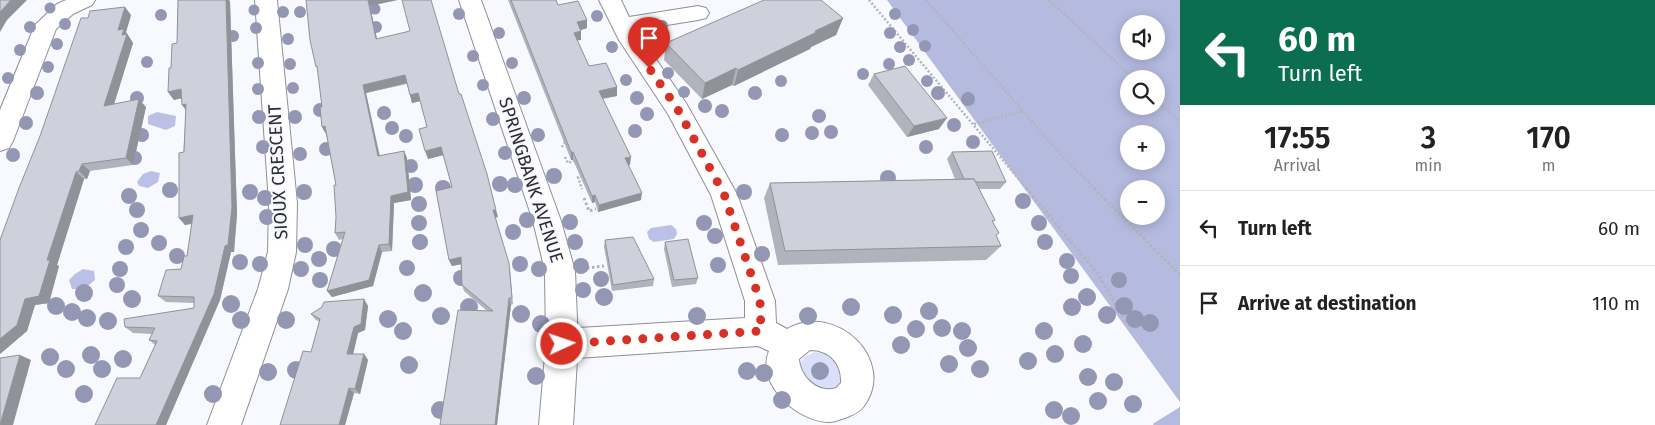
<!DOCTYPE html>
<meta charset="utf-8">
<style>
:root{--surface:#fff;--page:#f2f2f2;--text:#222;--muted:#767676;--line:#e0e0e0}
body{margin:0;font-family:"Fira Sans",sans-serif;background:var(--page);color:var(--text);height:100vh;display:flex;flex-direction:column;font-size:19px;white-space:nowrap}
*{box-sizing:border-box;margin:0}
p{font-size:16px;color:var(--muted)}
.icon{flex:none;width:28px;height:28px;fill:none;stroke:currentColor;stroke-width:2;stroke-linecap:round;stroke-linejoin:round}
.map{position:relative;flex:1;overflow:hidden}
.drawer{display:flex;flex-direction:column;background:var(--surface);width:475px}
.drawer>*{flex:none}
.guide{background:#0b6e4f;color:#fff;overflow:hidden}
.fabs{position:absolute;left:1120px;top:15px;display:grid;gap:10px}
.fabs a{display:grid;place-items:center;width:45px;height:45px;border-radius:50%;background:var(--surface);box-shadow:0 2px 12px #0003;font-size:25px}
.pin{position:absolute;display:grid;place-items:center;width:42px;height:42px;color:#fff;margin:-51px -21px;border-radius:50% 50% 50% 0;rotate:-45deg;box-shadow:0 0 5px #0007}
.pin .icon{rotate:45deg}
.me{position:absolute;width:55px;margin:-28px;rotate:87deg;stroke-linejoin:round;filter:drop-shadow(0 0 4px #0008)}
.turn{display:flex;align-items:center;gap:18px;height:105px;padding:0 15px;font-size:22px}
.turn .icon{width:65px;height:65px;stroke-width:2.5}
.turn b{display:block;font-size:35px;line-height:42px}
.eta{display:flex;justify-content:space-evenly;align-items:center;height:85px;text-align:center}
.eta b{font-size:30px;font-weight:600;line-height:35px}
ul{padding:0;list-style:none}
li{display:flex;align-items:center;gap:15px;height:75px;padding:0 15px;border-top:1px solid var(--line)}
li div{flex:1}
li b{display:block;font-size:19px}
li em{font-style:normal}
main{display:flex;flex:1;min-height:0}
.map>svg:first-child{display:block}
.green{fill:#dbe0fa}
.forest{fill:#b5bbdf;fill-rule:evenodd}
.water{fill:#bbc1e6}
.lines{fill:none;stroke-linecap:round;stroke-linejoin:round}
.minor-casing{stroke:#8d8f99;stroke-width:2}
.major-casing{stroke:#8d8f99;stroke-width:2}
.path-far1{stroke:#b3b4b9;stroke-width:2.5;stroke-dasharray:2 2;stroke-linecap:butt}
.path{stroke:#b3b4b9;stroke-width:3;stroke-dasharray:2.5 2.5;stroke-linecap:butt}
.minor{fill:#fff;fill-rule:evenodd}
.major{fill:#fff;fill-rule:evenodd}
.tree{fill:#9397b4}
.wall{fill:#b1b3bc}
.shaded-wall{fill:#909299}
.building{fill:#ced0db;stroke:#909299}
.route{stroke:#d93025;stroke-width:9;stroke-dasharray:0 16.2}
.labels{text-anchor:middle;dominant-baseline:central;stroke-width:4;stroke-linejoin:round;paint-order:stroke}
.street-label{font-size:18px;fill:#2c2d31;stroke:#f8f9fe}
</style>
<main>
<div class="map">
<svg width="1180" height="425" viewBox="0 0 1180 425">
<rect width="100%" height="100%" fill="#f8f9fe"/>
<path class="green" d="M815,352C832,354 838,363 842,379L835,390L815,391L799,367L804,357Z"/>
<g class="forest">
<path d="M887,0H1180V402L1140,347ZM1129,24H1156V51H1129ZM1129,79H1156V106H1129ZM1129,134H1156V161H1129ZM1129,189H1156V216H1129Z"/>
<polygon points="1180,407 1180,425 1153,425 1154,423"/>
</g>
<g class="water">
<polygon points="157,112 176,116 175,126 166,130 148,124 148,116"/>
<polygon points="151,171 160,173 158,182 148,188 139,186 137,182 143,174"/>
<polygon points="671,225 676,229 677,234 674,239 654,242 649,239 647,232 651,228"/>
<polygon points="83,269 94,271 95,280 84,289 72,289 69,280 75,274"/>
</g>
<g class="lines">
<g class="minor-casing">
<g id="minor">
<polygon points="66,0 95,0 92,5 73,14 56,29 13,141 9,148 0,151 0,110 35,25 57,4"/>
<polygon points="255,0 277,0 297,203 296,252 288,289 241,425 207,425 258,289 268,252 269,203"/>
<path d="M599,0H621L629,17L698,6L706,8L709,13L706,18L698,20L636,30L686,103L737,194L775,301L776,323L787,329C837,301 897,361 864,406C859,413 852,415 845,418C840,419 835,422 830,422C799,423 755,384 769,351L758,346L562,359L551,354L546,344L551,334L562,329L745,318V301L711,195L668,114L619,40ZM810,350C829,350 842,363 841,383L836,388C817,394 800,376 799,359Z"/>
</g>
</g>
<g class="major-casing">
<polygon id="major" points="459,0 481,0 561,221 575,271 578,344 573,425 539,425 546,344 545,271 533,221"/>
</g>
<g class="path-far1">
<polyline points="869,0 1027,189"/>
<polyline points="926,0 1063,157 1095,189"/>
<polyline points="1049,0 1134,79"/>
<polyline points="1156,100 1180,122"/>
<polyline points="974,124 1023,111"/>
<polyline points="562,147 566,140"/>
<polyline points="565,157 568,163 576,160"/>
<polyline points="582,176 578,177 582,189"/>
</g>
<g class="path">
<polyline points="1026,188 1098,274 1127,324"/>
<polyline points="1094,188 1180,275"/>
<polyline points="584,198 589,211 596,209"/>
<polyline points="587,268 604,266"/>
</g>
<use href="#minor" class="minor"/>
<use href="#major" class="major"/>
</g>
<g class="tree">
<circle cx="50" cy="8" r="5.5"/>
<circle cx="375" cy="9" r="5.5"/>
<circle cx="254" cy="10" r="5.5"/>
<circle cx="283" cy="12" r="6"/>
<circle cx="300" cy="12" r="6"/>
<circle cx="459" cy="14" r="6"/>
<circle cx="895" cy="14" r="6"/>
<circle cx="161" cy="15" r="6"/>
<circle cx="597" cy="16" r="6"/>
<circle cx="65" cy="24" r="6"/>
<circle cx="662" cy="26" r="6"/>
<circle cx="30" cy="27" r="6"/>
<circle cx="376" cy="27" r="6"/>
<circle cx="256" cy="28" r="6"/>
<circle cx="913" cy="30" r="6"/>
<circle cx="499" cy="33" r="6"/>
<circle cx="890" cy="33" r="6"/>
<circle cx="233" cy="36" r="6"/>
<circle cx="645" cy="38" r="6"/>
<circle cx="288" cy="39" r="6"/>
<circle cx="57" cy="44" r="6"/>
<circle cx="659" cy="46" r="6"/>
<circle cx="925" cy="46" r="6"/>
<circle cx="612" cy="47" r="6"/>
<circle cx="900" cy="47" r="6"/>
<circle cx="20" cy="50" r="6"/>
<circle cx="473" cy="56" r="6"/>
<circle cx="909" cy="60" r="6"/>
<circle cx="147" cy="62" r="6"/>
<circle cx="258" cy="63" r="6"/>
<circle cx="512" cy="63" r="6"/>
<circle cx="290" cy="64" r="6"/>
<circle cx="889" cy="64" r="6"/>
<circle cx="48" cy="67" r="6"/>
<circle cx="668" cy="73" r="6"/>
<circle cx="863" cy="74" r="6"/>
<circle cx="8" cy="78" r="6"/>
<circle cx="626" cy="80" r="6"/>
<circle cx="781" cy="81" r="6"/>
<circle cx="927" cy="81" r="6"/>
<circle cx="483" cy="85" r="6"/>
<circle cx="293" cy="88" r="6"/>
<circle cx="258" cy="89" r="6"/>
<circle cx="684" cy="92" r="6"/>
<circle cx="37" cy="93" r="7"/>
<circle cx="755" cy="93" r="7"/>
<circle cx="938" cy="93" r="7"/>
<circle cx="137" cy="98" r="7"/>
<circle cx="524" cy="98" r="7"/>
<circle cx="637" cy="98" r="7"/>
<circle cx="968" cy="99" r="7"/>
<circle cx="705" cy="106" r="7"/>
<circle cx="320" cy="110" r="7"/>
<circle cx="722" cy="111" r="7"/>
<circle cx="384" cy="113" r="7"/>
<circle cx="647" cy="114" r="7"/>
<circle cx="819" cy="116" r="7"/>
<circle cx="259" cy="117" r="7"/>
<circle cx="295" cy="117" r="7"/>
<circle cx="493" cy="119" r="7"/>
<circle cx="26" cy="123" r="7"/>
<circle cx="954" cy="125" r="7"/>
<circle cx="392" cy="128" r="7"/>
<circle cx="635" cy="131" r="7"/>
<circle cx="831" cy="132" r="7"/>
<circle cx="812" cy="133" r="7"/>
<circle cx="142" cy="135" r="7"/>
<circle cx="538" cy="135" r="7"/>
<circle cx="782" cy="135" r="7"/>
<circle cx="406" cy="136" r="7"/>
<circle cx="973" cy="142" r="7"/>
<circle cx="263" cy="147" r="7"/>
<circle cx="926" cy="147" r="7"/>
<circle cx="326" cy="149" r="7"/>
<circle cx="505" cy="153" r="7"/>
<circle cx="300" cy="154" r="7"/>
<circle cx="13" cy="155" r="7"/>
<circle cx="135" cy="158" r="7"/>
<circle cx="411" cy="166" r="7"/>
<circle cx="554" cy="176" r="8"/>
<circle cx="888" cy="178" r="8"/>
<circle cx="500" cy="184" r="8"/>
<circle cx="415" cy="185" r="8"/>
<circle cx="515" cy="185" r="8"/>
<circle cx="443" cy="188" r="8"/>
<circle cx="170" cy="190" r="8"/>
<circle cx="250" cy="192" r="8"/>
<circle cx="304" cy="192" r="8"/>
<circle cx="744" cy="192" r="8"/>
<circle cx="129" cy="196" r="8"/>
<circle cx="265" cy="198" r="8"/>
<circle cx="1023" cy="201" r="8"/>
<circle cx="419" cy="204" r="8"/>
<circle cx="137" cy="210" r="8"/>
<circle cx="267" cy="217" r="8"/>
<circle cx="527" cy="220" r="8"/>
<circle cx="570" cy="222" r="8"/>
<circle cx="419" cy="223" r="8"/>
<circle cx="704" cy="223" r="8"/>
<circle cx="1039" cy="223" r="8"/>
<circle cx="141" cy="230" r="8"/>
<circle cx="513" cy="232" r="8"/>
<circle cx="715" cy="236" r="8"/>
<circle cx="420" cy="242" r="8"/>
<circle cx="575" cy="242" r="8"/>
<circle cx="1045" cy="242" r="8"/>
<circle cx="159" cy="243" r="8"/>
<circle cx="305" cy="245" r="8"/>
<circle cx="126" cy="247" r="8"/>
<circle cx="334" cy="249" r="8"/>
<circle cx="762" cy="254" r="8"/>
<circle cx="177" cy="256" r="8"/>
<circle cx="319" cy="259" r="8"/>
<circle cx="1067" cy="261" r="8"/>
<circle cx="240" cy="262" r="8"/>
<circle cx="260" cy="264" r="8"/>
<circle cx="520" cy="264" r="8"/>
<circle cx="718" cy="265" r="8"/>
<circle cx="581" cy="266" r="8"/>
<circle cx="407" cy="268" r="8"/>
<circle cx="120" cy="269" r="8"/>
<circle cx="301" cy="269" r="8"/>
<circle cx="539" cy="269" r="8"/>
<circle cx="1071" cy="276" r="8"/>
<circle cx="461" cy="278" r="8"/>
<circle cx="601" cy="279" r="8"/>
<circle cx="320" cy="280" r="8"/>
<circle cx="1119" cy="280" r="8"/>
<circle cx="117" cy="285" r="8"/>
<circle cx="583" cy="290" r="8"/>
<circle cx="84" cy="293" r="9"/>
<circle cx="423" cy="293" r="9"/>
<circle cx="604" cy="297" r="9"/>
<circle cx="1087" cy="297" r="9"/>
<circle cx="132" cy="299" r="9"/>
<circle cx="231" cy="304" r="9"/>
<circle cx="56" cy="306" r="9"/>
<circle cx="1124" cy="306" r="9"/>
<circle cx="469" cy="307" r="9"/>
<circle cx="851" cy="307" r="9"/>
<circle cx="1072" cy="307" r="9"/>
<circle cx="929" cy="311" r="9"/>
<circle cx="72" cy="312" r="9"/>
<circle cx="521" cy="314" r="9"/>
<circle cx="893" cy="315" r="9"/>
<circle cx="1107" cy="315" r="9"/>
<circle cx="441" cy="316" r="9"/>
<circle cx="697" cy="316" r="9"/>
<circle cx="808" cy="316" r="9"/>
<circle cx="87" cy="318" r="9"/>
<circle cx="388" cy="319" r="9"/>
<circle cx="1135" cy="319" r="9"/>
<circle cx="241" cy="320" r="9"/>
<circle cx="286" cy="320" r="9"/>
<circle cx="108" cy="321" r="9"/>
<circle cx="1150" cy="323" r="9"/>
<circle cx="541" cy="324" r="9"/>
<circle cx="942" cy="328" r="9"/>
<circle cx="916" cy="329" r="9"/>
<circle cx="403" cy="331" r="9"/>
<circle cx="962" cy="331" r="9"/>
<circle cx="1044" cy="331" r="9"/>
<circle cx="1083" cy="344" r="9"/>
<circle cx="901" cy="345" r="9"/>
<circle cx="968" cy="348" r="9"/>
<circle cx="1055" cy="354" r="9"/>
<circle cx="91" cy="355" r="9"/>
<circle cx="50" cy="357" r="9"/>
<circle cx="123" cy="359" r="9"/>
<circle cx="1028" cy="361" r="9"/>
<circle cx="949" cy="364" r="9"/>
<circle cx="409" cy="365" r="9"/>
<circle cx="66" cy="369" r="9"/>
<circle cx="102" cy="369" r="9"/>
<circle cx="980" cy="369" r="9"/>
<circle cx="296" cy="370" r="9"/>
<circle cx="747" cy="371" r="9"/>
<circle cx="820" cy="371" r="9"/>
<circle cx="268" cy="372" r="9"/>
<circle cx="764" cy="373" r="9"/>
<circle cx="536" cy="376" r="9"/>
<circle cx="1088" cy="377" r="9"/>
<circle cx="1114" cy="382" r="9"/>
<circle cx="84" cy="394" r="9"/>
<circle cx="213" cy="394" r="9"/>
<circle cx="782" cy="400" r="9"/>
<circle cx="1098" cy="401" r="9"/>
<circle cx="1133" cy="404" r="9"/>
<circle cx="440" cy="410" r="9"/>
<circle cx="1054" cy="410" r="9"/>
<circle cx="1071" cy="416" r="9"/>
</g>
<g class="wall">
<polygon points="178,0 229,0 230,2 237,214 234,252 231,252 220,300 166,425 95,425 140,378 155,345 149,340 152,334 133,333 125,327 194,308 194,303 166,302 158,296 181,269 187,256 192,224 185,225 179,218 186,111 181,98 174,100 168,92 171,68 177,43"/>
<polygon points="508,0 556,0 558,5 587,20 587,28 581,30 581,40 577,40 589,66 617,87 617,96 603,99 630,165 628,165 641,200 598,212 595,202 592,203 573,160 571,160"/>
<polygon points="370,6 377,39 459,94 498,217 495,217 510,270 513,304 511,305 497,425 487,311 464,291 462,285 461,264 452,266 449,260 452,187 443,155 428,159 427,127 420,101 412,103 407,84 366,93 380,156 404,151 407,158 411,200 394,203 392,251 382,252 373,286 332,297 327,291 343,239 339,240 335,233 336,217 336,185 326,134 322,127 322,107"/>
<polygon points="131,15 126,32 133,43 114,104 146,107 133,165 90,171 87,179 84,179 57,265 59,266 49,303 35,305 27,331 0,354 0,240"/>
<polygon points="843,18 836,35 811,47 810,49 734,86 732,85 702,99 664,60 666,43"/>
<polygon points="874,74 939,129 907,137 868,85"/>
<polygon points="952,152 1006,182 1000,189 979,189 995,220 993,222 996,236 1001,246 986,260 778,265 764,198 770,183 955,179 947,159"/>
<polygon points="605,240 654,279 653,286 612,291 604,247"/>
<polygon points="665,242 698,278 696,284 672,287 664,249"/>
<polygon points="364,299 368,306 365,330 358,333 353,354 364,354 368,360 360,394 354,393 345,425 280,425 311,352 320,322 316,320 311,314"/>
</g>
<g class="shaded-wall">
<polygon points="11,0 27,0 7,20 0,32 0,12"/>
<polygon points="226,0 229,0 230,2 237,214 234,252 231,252 220,300 166,425 156,425 214,294"/>
<polygon points="368,0 398,0 370,6 379,48 376,39"/>
<polygon points="125,7 131,15 126,32 133,43 111,114 104,106 118,30"/>
<polygon points="843,18 836,35 811,47 810,49 734,86 738,70 815,31"/>
<polygon points="587,20 587,28 577,31 577,22"/>
<polygon points="581,31 581,40 574,41 574,33"/>
<polygon points="736,68 732,85 702,99 705,83"/>
<polygon points="405,75 407,83 366,93 381,164 378,156 363,85"/>
<polygon points="617,87 617,96 599,99 599,91"/>
<polygon points="181,89 187,97 174,100 168,92"/>
<polygon points="418,93 421,101 412,103 410,95"/>
<polygon points="139,99 146,107 133,165 126,158"/>
<polygon points="186,104 188,113 182,105"/>
<polygon points="947,118 939,129 907,137 914,126"/>
<polygon points="325,126 326,134 322,127"/>
<polygon points="441,147 444,155 428,159 425,151"/>
<polygon points="404,151 407,158 411,200 394,203 392,251 389,244 391,196"/>
<rect x="571" y="152" width="2" height="8"/>
<polygon points="631,157 630,165 625,166 625,158"/>
<polygon points="82,164 90,171 87,179 79,171"/>
<polygon points="76,172 84,179 57,265 59,266 49,303 35,305 27,331 0,354 0,339 25,299 47,260"/>
<polygon points="642,193 641,200 598,212 599,205"/>
<polygon points="595,195 595,202 592,203 592,196"/>
<polygon points="493,210 496,210 498,217 495,218"/>
<polygon points="193,215 199,222 185,225 179,218"/>
<polygon points="379,245 382,252 373,286 332,297 327,291"/>
<polygon points="461,257 463,264 452,266 449,260"/>
<polygon points="509,298 511,305 497,425 495,425"/>
<polygon points="364,299 368,306 365,330 358,333 352,359 347,354 354,327"/>
<polygon points="364,354 368,360 360,394 355,389"/>
<polygon points="20,355 31,360 13,425 0,425"/>
<polygon points="349,388 354,393 345,425 339,425"/>
</g>
<g class="building">
<polygon points="0,0 11,0 0,12"/>
<polygon points="178,0 226,0 232,207 228,245 225,246 214,294 156,425 95,425 117,378 140,378 157,341 149,340 155,328 125,327 124,319 194,308 194,297 158,296 166,270 181,269 184,256 187,256 193,215 179,218 179,153 184,152 186,104 182,105 181,89 168,92 169,68 171,68 172,44 177,43"/>
<polygon points="306,0 368,0 376,39 410,31 402,0 431,0 459,94 461,94 487,174 496,210 493,210 509,263 512,298 509,298 495,425 440,425 458,310 493,311 462,285 461,257 449,260 436,191 452,187 441,147 425,151 419,129 427,127 418,93 410,95 405,75 363,85 378,156 404,151 408,192 391,196 389,244 379,245 369,280 327,291 345,232 335,233 336,217 334,185 336,185 325,126 322,127 320,107 322,107 317,66 316,67 310,40"/>
<polygon points="511,0 556,0 558,5 578,1 587,20 577,22 581,31 574,33 589,66 606,63 617,87 599,91 631,157 625,158 642,193 599,205 595,195 592,196 573,152 571,152"/>
<polygon points="764,0 821,0 843,18 815,31 817,32 738,70 736,68 705,83 666,43"/>
<polygon points="125,7 118,30 124,29 122,35 127,34 104,106 139,99 126,158 82,164 79,171 76,172 47,260 50,260 39,296 25,299 17,325 0,339 0,240 19,188 40,136 81,18 88,18 90,11"/>
<polygon points="905,66 947,118 914,126 874,74"/>
<polygon points="992,151 1006,182 975,182 974,179 964,179 952,152"/>
<polygon points="974,179 995,220 992,221 999,233 996,235 1001,246 785,251 770,183"/>
<polygon points="633,237 654,279 613,285 605,240"/>
<polygon points="688,239 698,278 674,280 665,242"/>
<polygon points="364,299 361,324 354,327 347,354 364,354 355,389 349,388 339,425 280,425 303,351 311,352 320,319 311,314 322,307 324,302"/>
<polygon points="20,355 0,425 0,358"/>
</g>
<g class="lines">
<polyline class="route" points="562,344 761,331 760,301 724,194 677,108 649,68"/>
</g>
<g class="labels">
<g class="street-label">
<text transform="translate(278 172) rotate(-93)">SIOUX CRESCENT</text>
<text transform="translate(531 180) rotate(72)">SPRINGBANK AVENUE</text>
</g>
</g>
</svg>
<div class="fabs">
<a><svg class="icon" aria-label="sound" viewBox="0 0 24 24"><path d="M4 9h4l5-4v14l-5-4H4zM17 9q2 3 0 6"/></svg></a>
<a><svg class="icon" aria-label="search" viewBox="0 0 24 24"><circle cx="10" cy="10" r="6"/><path d="M15 15l6 6"/></svg></a>
<a>+</a>
<a>−</a>
</div>
<div class="pin" style="left:649px;top:68px;background:#d93025"><svg class="icon" aria-label="arrive" viewBox="0 0 24 24"><path d="M6 21V4h12l-3 4 3 4H6"/></svg></div>
<svg class="me" style="left:562px;top:344px" viewBox="-20 -20 40 40"><circle r="17" fill="#d93025" stroke="#fff" stroke-width="3"/><path d="M0-11L8 9 0 5-8 9z" fill="#fff"/></svg>
</div>
<section class="drawer">
<div class="guide">
<div class="turn"><svg class="icon" aria-label="left" viewBox="0 0 24 24"><path d="M17 20v-9H6M10 6l-5 5 5 5"/></svg><div><b>60 m</b>Turn left</div></div>
</div>
<div class="eta">
<div><b>17:55</b><p>Arrival</p></div>
<div><b>3</b><p>min</p></div>
<div><b>170</b><p>m</p></div>
</div>
<ul>
<li><svg class="icon" aria-label="left" viewBox="0 0 24 24"><path d="M17 20v-9H6M10 6l-5 5 5 5"/></svg><div><b>Turn left</b></div><em>60 m</em></li>
<li><svg class="icon" aria-label="arrive" viewBox="0 0 24 24"><path d="M6 21V4h12l-3 4 3 4H6"/></svg><div><b>Arrive at destination</b></div><em>110 m</em></li>
</ul>
</section>
</main>
